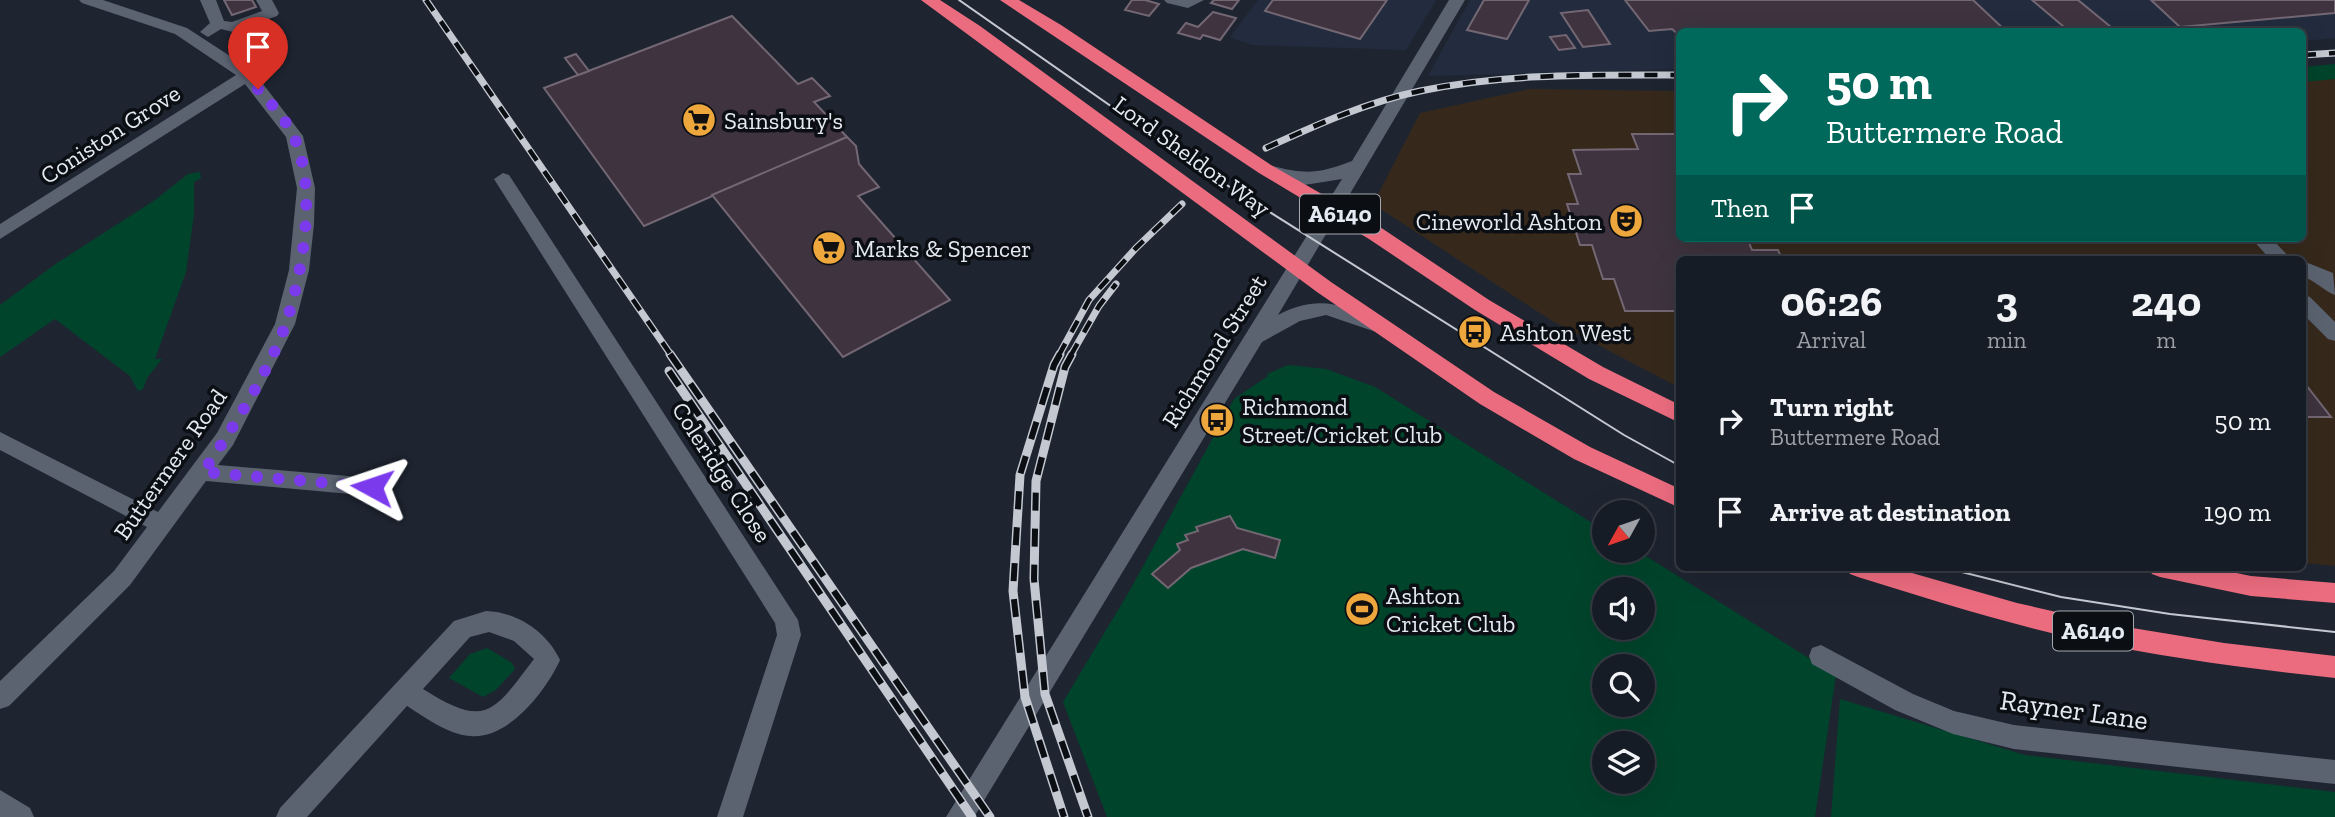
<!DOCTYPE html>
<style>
:root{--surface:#161c25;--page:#1f252d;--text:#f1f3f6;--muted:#9ea1a7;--line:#353a42}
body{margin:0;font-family:"Zilla Slab",serif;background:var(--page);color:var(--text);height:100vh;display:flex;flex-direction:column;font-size:26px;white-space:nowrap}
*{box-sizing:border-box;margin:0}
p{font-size:23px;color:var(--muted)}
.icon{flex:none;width:38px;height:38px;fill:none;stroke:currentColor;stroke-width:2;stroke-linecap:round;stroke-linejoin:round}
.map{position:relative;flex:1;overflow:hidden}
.drawer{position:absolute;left:1676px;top:256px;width:630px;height:315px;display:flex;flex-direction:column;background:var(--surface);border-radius:10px;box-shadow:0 7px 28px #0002,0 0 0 2px var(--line)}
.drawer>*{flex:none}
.banner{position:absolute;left:1676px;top:28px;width:630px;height:214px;border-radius:10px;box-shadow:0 7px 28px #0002,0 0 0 2px var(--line);background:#00695c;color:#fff;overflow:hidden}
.needle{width:46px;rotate:230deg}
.tools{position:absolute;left:1592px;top:500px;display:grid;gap:14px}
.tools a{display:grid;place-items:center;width:63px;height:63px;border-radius:50%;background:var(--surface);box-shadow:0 7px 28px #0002,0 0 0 2px var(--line);font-size:35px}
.pin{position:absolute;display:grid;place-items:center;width:60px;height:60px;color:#fff;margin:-72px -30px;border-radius:50% 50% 50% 0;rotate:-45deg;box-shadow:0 0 7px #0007}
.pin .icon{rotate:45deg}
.me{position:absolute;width:77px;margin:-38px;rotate:275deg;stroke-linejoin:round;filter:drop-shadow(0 0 5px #0008)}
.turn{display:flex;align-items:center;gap:24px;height:147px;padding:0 35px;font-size:32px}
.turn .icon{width:91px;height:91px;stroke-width:2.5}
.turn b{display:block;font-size:49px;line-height:60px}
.then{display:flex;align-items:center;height:66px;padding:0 35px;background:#0003;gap:14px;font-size:26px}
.eta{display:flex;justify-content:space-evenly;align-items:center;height:119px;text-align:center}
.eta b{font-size:42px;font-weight:700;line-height:49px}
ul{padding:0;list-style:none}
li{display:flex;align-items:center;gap:21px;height:91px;padding:0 35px}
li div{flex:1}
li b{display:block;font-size:26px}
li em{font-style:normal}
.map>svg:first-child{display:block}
.commercial{fill:#36291c}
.built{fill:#222c3e}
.green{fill:#00442c;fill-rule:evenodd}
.building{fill:#3e333e;stroke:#746774;stroke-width:2}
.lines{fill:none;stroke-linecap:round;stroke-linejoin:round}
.minor{fill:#5b6371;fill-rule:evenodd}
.highway{fill:#ec6c7f;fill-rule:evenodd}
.tram{stroke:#c3c8d1;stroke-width:2}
.rail-far1-casing{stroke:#c3c8d1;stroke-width:7}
.rail-casing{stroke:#c3c8d1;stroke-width:9}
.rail-far1{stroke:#0b0e13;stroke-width:4.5;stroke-dasharray:13;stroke-linecap:butt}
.rail{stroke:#0b0e13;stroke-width:6;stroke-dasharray:18;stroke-linecap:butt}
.route{stroke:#7c3aed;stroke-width:12;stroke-dasharray:0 21.6}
.labels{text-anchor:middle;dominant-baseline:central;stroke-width:7;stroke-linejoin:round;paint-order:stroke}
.shield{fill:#0b0e13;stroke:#a4a8af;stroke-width:2}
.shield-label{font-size:23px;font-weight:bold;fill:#e5eaf2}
.poi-label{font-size:24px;fill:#e5eaf2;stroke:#0b0e13;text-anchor:start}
.street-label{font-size:24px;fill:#e5eaf2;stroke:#0b0e13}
.near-street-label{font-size:28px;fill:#e5eaf2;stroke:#0b0e13}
</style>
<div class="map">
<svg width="2335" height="817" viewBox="0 0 2335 817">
<rect width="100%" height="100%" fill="#1e2531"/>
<polygon class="commercial" points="2335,79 2335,566 2303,563 2303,259 1680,259 1680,388 1552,321 1373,204 1420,113 1530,89 1680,91 1680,238 2303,238 2303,80"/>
<g class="built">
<polygon points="1258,0 1436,0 1406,50 1252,45 1230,37"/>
<polygon points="1470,0 2335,0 2335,38 2303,41 2303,32 1680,32 1680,69 1428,76"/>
</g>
<g class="green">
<polygon points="2335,64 2335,79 2303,82 2303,67"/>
<polygon points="200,172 201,178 194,182 194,214 186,272 155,359 162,359 147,378 143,389 138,391 130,376 55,319 0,357 0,305 57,263 155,200 188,174"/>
<path d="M1288,365L1326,369L1375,387L1605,531V551H1638L1836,675L1815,817H1107L1063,702L1130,590L1234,399L1268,376L1267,374ZM1605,590H1643V628H1605ZM1605,667H1643V705H1605ZM1605,744H1643V782H1605Z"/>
<polygon points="487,648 512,663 515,669 496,690 483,697 449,678 470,654"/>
<polygon points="1840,699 2025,755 2335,792 2335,817 1831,817"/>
</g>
<g class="building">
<polygon points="224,0 252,0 256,7 232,15"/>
<polygon points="1132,0 1145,0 1159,4 1149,16 1125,10"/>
<polygon points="1214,0 1239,0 1232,9 1211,3"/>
<polygon points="1273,0 1387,0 1360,39 1265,11"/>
<polygon points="1484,0 1529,0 1507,39 1467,30"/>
<polygon points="1625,0 1973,0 2007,32 1680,32 1680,36 1672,29 1649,31"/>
<polygon points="2032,0 2078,0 2117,32 2070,32"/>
<polygon points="2151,0 2335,0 2335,13 2180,27"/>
<polygon points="1588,10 1610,44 1583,47 1561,13"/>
<polygon points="1213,12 1236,18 1220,40 1203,35 1200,39 1178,33 1186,23 1198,27"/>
<polygon points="732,16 798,84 812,78 830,96 814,102 847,137 644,226 544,88"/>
<polygon points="1566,35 1575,48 1559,50 1550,37"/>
<polygon points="576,54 589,71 578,75 565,58"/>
<polygon points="1632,134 1680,134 1680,238 1747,238 1752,250 1778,250 1782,259 1680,259 1680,311 1625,311 1614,279 1603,279 1592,245 1580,245 1567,204 1578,204 1568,174 1581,174 1573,150 1638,149"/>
<polygon points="847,137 856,146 859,164 879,187 858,196 950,300 843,357 712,195"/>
<polygon points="2303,381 2331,417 2303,417"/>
<polygon points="1230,516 1237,528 1280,540 1275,558 1243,549 1191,568 1168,588 1152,574 1180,550 1177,544 1188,540 1185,535 1198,531 1196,527"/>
</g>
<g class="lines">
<g class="minor">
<polygon points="79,0 103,0 187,28 253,71 303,136 315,188 314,224 309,270 295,324 233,445 218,465 372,478 380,481 383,487 380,493 372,496 206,481 130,585 9,706 0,709 0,681 114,571 147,527 0,450 0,432 158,512 217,433 275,324 289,270 297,188 286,137 245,84 0,239 0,224 236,75 175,34 82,3"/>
<polygon points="200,0 216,0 224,21 232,22 262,11 256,0 272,0 279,13 277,16 233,32 221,29 208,37 200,32 210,23"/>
<polygon points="1164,0 1204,0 1188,8 1167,3"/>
<path d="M1449,0H1465L1278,315C1320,293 1342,306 1383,320L1386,325L1383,330L1376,332L1326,315L1300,321L1262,342L974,817H946L1342,179L1304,185L1263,175L1260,171L1269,165C1305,175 1318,174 1352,161Z"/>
<polygon points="503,173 509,175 798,620 801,635 743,817 717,817 777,635 775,623 494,179"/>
<polygon points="2251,238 2271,238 2291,259 2270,259"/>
<path d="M2303,261L2333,273L2335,295C2326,292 2315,281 2303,276Z"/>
<polygon points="2303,295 2310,297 2335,322 2335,341 2328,339 2303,314"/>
<path d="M486,611C517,612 547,632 560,660C546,691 508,740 470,736C447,734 426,718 407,706L307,817H276L280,808L454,621ZM489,632L514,641L534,659C493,713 486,729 423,689L470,637Z"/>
<polygon points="1821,645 1913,694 1954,711 2014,725 2335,760 2335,784 2014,749 1953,734 1895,710 1812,664 1809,656 1812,648"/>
<polygon points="0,790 30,808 34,817 0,817"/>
</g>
<g class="highway">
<polygon points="921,0 940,0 980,26 1331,282 1494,392 1590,447 1680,489 1680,508 1574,459 1480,404 1317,292"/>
<polygon points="1000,0 1019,0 1061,25 1271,165 1383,229 1489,300 1603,367 1680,405 1680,423 1589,379 1475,310 1369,239 1259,173"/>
<path d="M1846,567H1891L2017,603L2114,625L2224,643L2335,656V678C2251,669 2166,658 2083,640C2007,624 1932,600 1858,577L1850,574Z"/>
<polygon points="2148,567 2208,567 2251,576 2335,583 2335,603 2251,596 2160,577 2152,574"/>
</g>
<g class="tram">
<polyline points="959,0 1198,167 1624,435 1680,466"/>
<polyline points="1942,567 2061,597 2170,614 2335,632"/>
</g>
<g class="rail-far1-casing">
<g id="rail-far1">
<polyline points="426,0 671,355"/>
<polyline points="2303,55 2335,53"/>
<path d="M1266,148C1316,125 1367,102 1420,91C1505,73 1593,75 1680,75"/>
<polyline points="1059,355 1089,300 1136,248 1182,204"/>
<polyline points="1071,355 1099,306 1116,284"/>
</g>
</g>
<g class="rail-casing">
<g id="rail">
<polyline points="670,354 990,817"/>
<polyline points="1060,354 1054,365 1020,475 1013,591 1025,697 1064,817"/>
<polyline points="1072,354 1065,367 1036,481 1034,579 1045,694 1088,817"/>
<polyline points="669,371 972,817"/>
</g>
</g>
<use href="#rail-far1" class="rail-far1"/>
<use href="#rail" class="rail"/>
</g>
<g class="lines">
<path class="route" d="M258,89C270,103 285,118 293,135C318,186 303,272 286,323C270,370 231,431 203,472L372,487"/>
</g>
<defs>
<g id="supermarket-disc" transform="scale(1.75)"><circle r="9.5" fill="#eea73c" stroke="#0b0e13"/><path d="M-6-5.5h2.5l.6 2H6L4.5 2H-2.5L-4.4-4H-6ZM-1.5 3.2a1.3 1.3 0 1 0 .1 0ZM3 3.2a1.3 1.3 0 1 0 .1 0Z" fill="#111"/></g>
<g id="theatre-disc" transform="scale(1.75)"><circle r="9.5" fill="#eea73c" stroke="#0b0e13"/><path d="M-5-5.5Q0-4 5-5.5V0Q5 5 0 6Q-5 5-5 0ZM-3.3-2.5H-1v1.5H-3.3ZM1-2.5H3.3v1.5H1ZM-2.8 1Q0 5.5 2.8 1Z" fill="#111"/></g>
<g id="bus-disc" transform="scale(1.75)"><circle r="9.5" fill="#eea73c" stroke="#0b0e13"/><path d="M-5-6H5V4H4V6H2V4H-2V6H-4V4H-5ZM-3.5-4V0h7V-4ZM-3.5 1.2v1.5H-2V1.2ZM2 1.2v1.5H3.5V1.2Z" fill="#111"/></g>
<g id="stadium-disc" transform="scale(1.75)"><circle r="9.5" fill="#eea73c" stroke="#0b0e13"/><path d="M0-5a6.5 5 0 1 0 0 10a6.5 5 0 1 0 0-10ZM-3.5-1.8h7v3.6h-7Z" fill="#111"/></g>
</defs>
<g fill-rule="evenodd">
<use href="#supermarket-disc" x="699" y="120"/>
<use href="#theatre-disc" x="1626" y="221"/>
<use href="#supermarket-disc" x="829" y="248"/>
<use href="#bus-disc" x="1475" y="332"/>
<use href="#bus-disc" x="1217" y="420"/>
<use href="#stadium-disc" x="1362" y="609"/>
</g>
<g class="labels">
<g class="shield">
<rect x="1300" y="194.5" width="80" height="39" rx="5"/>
<rect x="2053" y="611.5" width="80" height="39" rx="5"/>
</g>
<g class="shield-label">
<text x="1340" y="214">A6140</text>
<text x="2093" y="631">A6140</text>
</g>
<g class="poi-label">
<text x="724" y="120">Sainsbury's</text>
<text x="1602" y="221" text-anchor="end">Cineworld Ashton</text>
<text x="854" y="248">Marks &amp; Spencer</text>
<text x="1500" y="332">Ashton West</text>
<text x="1242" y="406">Richmond<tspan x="1242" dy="28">Street/Cricket Club</tspan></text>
<text x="1386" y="595">Ashton<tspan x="1386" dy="28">Cricket Club</tspan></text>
</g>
<g class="street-label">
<text transform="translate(110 134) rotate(-33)">Coniston Grove</text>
<text transform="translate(1192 156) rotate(36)">Lord Sheldon Way</text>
<text transform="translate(1214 351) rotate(-58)">Richmond Street</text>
<text transform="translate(170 464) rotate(-55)">Buttermere Road</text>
<text transform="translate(722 472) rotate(57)">Coleridge Close</text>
</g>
<g class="near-street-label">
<text transform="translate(2074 710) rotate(8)">Rayner Lane</text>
</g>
</g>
</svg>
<div class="tools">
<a><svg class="needle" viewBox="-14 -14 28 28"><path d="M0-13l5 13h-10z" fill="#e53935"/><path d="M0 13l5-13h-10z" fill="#9ea1a7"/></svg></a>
<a><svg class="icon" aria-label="sound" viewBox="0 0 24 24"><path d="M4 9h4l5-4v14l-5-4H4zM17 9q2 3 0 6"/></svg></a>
<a><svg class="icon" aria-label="search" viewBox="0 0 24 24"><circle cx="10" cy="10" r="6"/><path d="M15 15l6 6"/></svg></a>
<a><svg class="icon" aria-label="layers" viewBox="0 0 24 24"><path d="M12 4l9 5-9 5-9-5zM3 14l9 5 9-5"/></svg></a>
</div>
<div class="pin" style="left:258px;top:89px;background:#d93025"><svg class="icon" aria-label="arrive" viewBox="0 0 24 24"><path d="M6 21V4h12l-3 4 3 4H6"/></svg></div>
<svg class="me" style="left:372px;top:487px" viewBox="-20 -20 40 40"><path d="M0-17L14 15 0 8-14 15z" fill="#7c3aed" stroke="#fff" stroke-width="4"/></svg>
<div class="banner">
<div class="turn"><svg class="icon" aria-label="right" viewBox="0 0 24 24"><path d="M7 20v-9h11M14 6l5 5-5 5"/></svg><div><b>50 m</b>Buttermere Road</div></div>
<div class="then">Then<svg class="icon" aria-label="arrive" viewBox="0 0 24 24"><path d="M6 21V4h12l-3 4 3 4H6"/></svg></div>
</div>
<section class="drawer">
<div class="eta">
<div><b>06:26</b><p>Arrival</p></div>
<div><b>3</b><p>min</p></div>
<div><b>240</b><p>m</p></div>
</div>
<ul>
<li><svg class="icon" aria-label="right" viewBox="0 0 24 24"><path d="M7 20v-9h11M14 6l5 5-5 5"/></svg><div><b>Turn right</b><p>Buttermere Road</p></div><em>50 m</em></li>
<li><svg class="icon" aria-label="arrive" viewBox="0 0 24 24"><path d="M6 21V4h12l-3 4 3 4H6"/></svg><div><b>Arrive at destination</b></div><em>190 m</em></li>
</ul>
</section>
</div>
